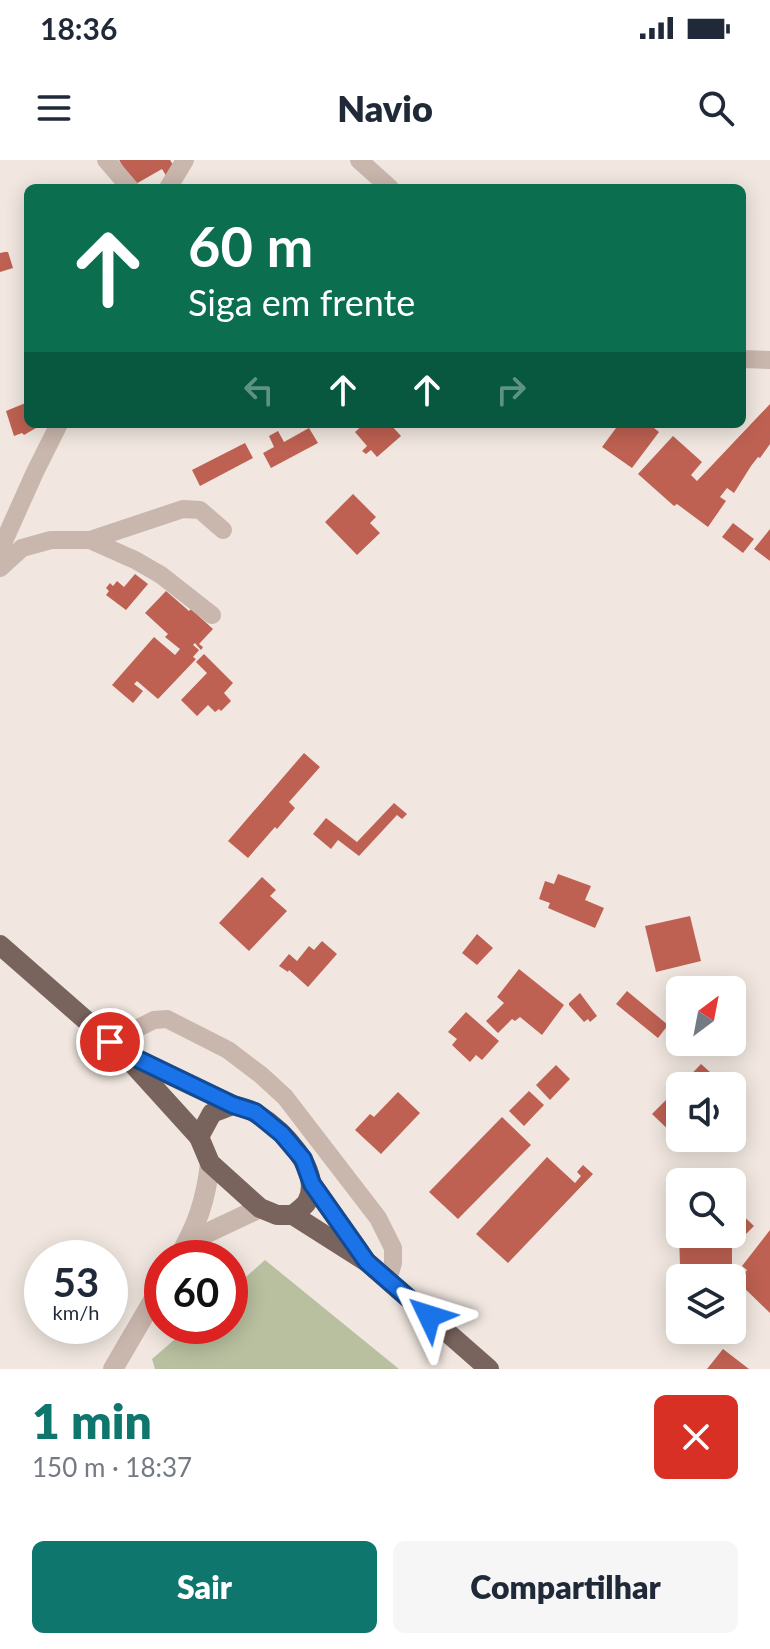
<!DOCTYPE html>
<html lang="pt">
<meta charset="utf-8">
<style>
:root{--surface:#fff;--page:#f6f6f7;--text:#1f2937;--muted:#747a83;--accent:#0f766e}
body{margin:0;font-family:Lato,sans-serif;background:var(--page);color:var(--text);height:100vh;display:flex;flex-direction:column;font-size:30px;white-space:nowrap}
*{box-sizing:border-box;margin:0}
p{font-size:26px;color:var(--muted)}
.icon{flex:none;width:44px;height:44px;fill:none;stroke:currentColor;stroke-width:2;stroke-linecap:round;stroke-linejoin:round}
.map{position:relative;height:1209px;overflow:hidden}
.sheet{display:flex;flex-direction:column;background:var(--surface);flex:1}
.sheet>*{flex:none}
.guide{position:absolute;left:24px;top:24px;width:722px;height:244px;border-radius:12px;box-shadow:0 4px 20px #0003;background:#0b6e4f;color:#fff;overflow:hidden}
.needle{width:52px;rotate:32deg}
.tools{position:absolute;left:666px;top:816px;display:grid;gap:16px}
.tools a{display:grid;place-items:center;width:80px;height:80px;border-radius:12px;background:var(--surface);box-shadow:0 4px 20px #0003;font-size:40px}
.speed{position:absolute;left:24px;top:1080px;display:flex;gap:16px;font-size:40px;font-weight:700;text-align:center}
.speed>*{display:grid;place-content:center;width:104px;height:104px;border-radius:50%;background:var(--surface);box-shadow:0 4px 20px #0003;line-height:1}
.speed small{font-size:20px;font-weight:400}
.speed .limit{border:12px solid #d22;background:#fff;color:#111}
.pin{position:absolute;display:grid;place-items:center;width:68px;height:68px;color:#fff;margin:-34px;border:4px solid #fff;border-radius:50%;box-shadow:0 2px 8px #0007}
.me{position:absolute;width:88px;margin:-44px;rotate:311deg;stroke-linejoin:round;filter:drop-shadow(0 0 6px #0008)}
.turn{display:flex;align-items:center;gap:28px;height:168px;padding:0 32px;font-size:36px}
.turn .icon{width:104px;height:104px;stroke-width:2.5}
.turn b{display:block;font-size:56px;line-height:68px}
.lanes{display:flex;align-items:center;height:76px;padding:0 32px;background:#0003;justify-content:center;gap:40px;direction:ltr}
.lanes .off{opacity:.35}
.round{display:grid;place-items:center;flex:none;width:84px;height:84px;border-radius:12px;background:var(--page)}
.head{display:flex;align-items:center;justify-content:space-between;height:136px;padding:0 32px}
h1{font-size:48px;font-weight:800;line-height:60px;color:var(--accent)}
.cta{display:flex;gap:16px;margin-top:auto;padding:16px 32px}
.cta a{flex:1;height:92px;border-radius:12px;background:var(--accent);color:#fff;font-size:32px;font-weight:800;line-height:92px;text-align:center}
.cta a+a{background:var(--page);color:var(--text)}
.status{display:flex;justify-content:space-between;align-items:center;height:56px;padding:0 40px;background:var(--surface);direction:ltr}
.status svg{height:22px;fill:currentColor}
header{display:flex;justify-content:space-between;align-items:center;height:104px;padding:0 32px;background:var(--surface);font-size:36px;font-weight:800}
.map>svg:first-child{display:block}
.green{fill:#b9c0a0}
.building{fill:#be6152}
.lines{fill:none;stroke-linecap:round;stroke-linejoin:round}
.minor{stroke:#c9b6ac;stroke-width:18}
.tertiary{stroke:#c9b6ac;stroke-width:20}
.primary{stroke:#78635d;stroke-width:20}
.route-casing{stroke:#114b97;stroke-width:20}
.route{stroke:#1a73e8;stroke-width:14}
</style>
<div class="status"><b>18:36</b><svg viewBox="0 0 49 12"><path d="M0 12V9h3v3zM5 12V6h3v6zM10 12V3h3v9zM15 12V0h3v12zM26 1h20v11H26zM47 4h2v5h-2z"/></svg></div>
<header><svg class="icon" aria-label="menu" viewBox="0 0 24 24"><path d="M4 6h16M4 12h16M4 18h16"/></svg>Navio<svg class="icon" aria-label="search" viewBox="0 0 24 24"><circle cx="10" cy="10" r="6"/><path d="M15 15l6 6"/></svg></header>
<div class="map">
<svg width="770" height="1209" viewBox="0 0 770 1209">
<rect width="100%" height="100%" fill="#f1e7e0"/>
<polygon class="green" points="265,1100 399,1209 155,1209 152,1199 190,1166 230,1166 230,1131"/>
<g class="building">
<polygon points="119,0 170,0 177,11 170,22 162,9 134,25"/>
<polygon points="5,92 8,92 13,108 0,112 0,93"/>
<polygon points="28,242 28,264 35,264 36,268 24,275 22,273 14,276 6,251"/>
<polygon points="770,244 770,284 760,298 758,297 751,306 734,333 727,328 720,337 726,341 708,367 677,344 674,346 638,314 673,276 702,302 691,315 697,321"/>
<polygon points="364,264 390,264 401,276 377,297 371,290 366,294 362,291 367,286 355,272"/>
<polygon points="619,264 649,264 659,272 632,308 602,287"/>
<polygon points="309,268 318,283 271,308 263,293 274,287 269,276 278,271 284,282"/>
<polygon points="245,283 253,298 200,326 192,310"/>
<polygon points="353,334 376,357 370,363 380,373 357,395 325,362"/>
<polygon points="733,363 754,379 743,393 722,377"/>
<polygon points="770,369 770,401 754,389"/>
<polygon points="135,414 148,424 126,450 106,435 109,431 106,428 110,423 113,426 117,421 124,427"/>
<polygon points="166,431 189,451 191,449 213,469 199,484 203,487 201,490 195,483 193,485 199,490 193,497 196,499 158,539 137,521 134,524 143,531 133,543 112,525 154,477 175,495 180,489 165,477 168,474 145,453"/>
<polygon points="204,494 233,523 224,533 231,541 221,551 219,549 215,552 208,545 197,556 181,540 207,513 196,502"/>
<polygon points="304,593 320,607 289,642 295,648 277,669 275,667 248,698 228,681"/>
<polygon points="394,643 407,654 402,659 397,655 359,696 338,680 331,689 313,674 326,658 357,682"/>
<polygon points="558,714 591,726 585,740 604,748 595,768 548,748 550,743 539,739 545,721 554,724"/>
<polygon points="262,717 276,730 270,736 287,751 249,791 219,763"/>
<polygon points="690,756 701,801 656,812 645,766"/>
<polygon points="477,774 493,788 477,805 462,793"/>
<polygon points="322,781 337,794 308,827 289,810 288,812 279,806 289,794 297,801 309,786 314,790"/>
<polygon points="519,809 564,845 542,875 520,857 515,861 512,859 498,873 486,861 504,843 497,837"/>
<polygon points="627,831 668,865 658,878 616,844"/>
<polygon points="580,833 597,856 590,862 588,859 584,862 569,845 569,843"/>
<polygon points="466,852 499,881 482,900 476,895 470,902 452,885 457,879 448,872"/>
<polygon points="701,904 720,921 718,922 723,926 680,926"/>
<polygon points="556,905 570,919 550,940 536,925"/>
<polygon points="680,926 680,974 677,978 652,954"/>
<polygon points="529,931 544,945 524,966 509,951"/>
<polygon points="398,932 420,953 381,994 355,970 370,954 374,957"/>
<polygon points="502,957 531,985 458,1059 429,1032"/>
<polygon points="547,997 575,1023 581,1016 577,1012 583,1005 593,1014 508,1103 476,1074"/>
<polygon points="732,1045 754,1066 732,1088 732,1113 724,1114 724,1118 696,1118 696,1105 680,1105 679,1074 732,1074"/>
<polygon points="770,1070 770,1153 738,1122 747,1110 742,1106"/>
<polygon points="723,1189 749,1209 707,1209"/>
</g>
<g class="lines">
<g class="minor">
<polyline points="106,0 130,28"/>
<polyline points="359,0 390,28"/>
<polyline points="168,28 185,0"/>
<polyline points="742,199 770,200"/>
<polyline points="90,380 135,400 161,415 212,455"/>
<polyline points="0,390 35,312 59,264"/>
<polyline points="0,408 22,388 51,380 90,380 183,349 200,350 223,370"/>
<polyline points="110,882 154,860 167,859 228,890 261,915 285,937 378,1058 393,1088 393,1103 388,1120"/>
</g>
<g class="tertiary">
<polyline points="185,1089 205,1074 260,1048"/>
<path d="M178,1098C197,1066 206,1040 210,1003"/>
<polyline points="113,1209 162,1125"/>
</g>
<g class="primary">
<polyline points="0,785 121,891 199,977"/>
<polyline points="132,897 233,945"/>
<path d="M233,945C241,947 250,949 257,954C281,969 324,1010 307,1042C304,1047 297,1051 293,1055H277L260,1048L210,1003L199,977L212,953Z"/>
<polyline points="312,1024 360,1092"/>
<polyline points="293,1055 367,1102 489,1209"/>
</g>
</g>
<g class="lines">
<g class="route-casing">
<polyline id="route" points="110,882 121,891 233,945 255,952 282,974 303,999 312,1024 367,1102 429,1156"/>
</g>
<use href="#route" class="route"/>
</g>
</svg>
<div class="tools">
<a><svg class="needle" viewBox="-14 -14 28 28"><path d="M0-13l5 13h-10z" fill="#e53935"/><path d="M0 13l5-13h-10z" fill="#747a83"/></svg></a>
<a><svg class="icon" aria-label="sound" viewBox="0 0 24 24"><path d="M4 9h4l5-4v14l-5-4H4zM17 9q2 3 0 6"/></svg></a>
<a><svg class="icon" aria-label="search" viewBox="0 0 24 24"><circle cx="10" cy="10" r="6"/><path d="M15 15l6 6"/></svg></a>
<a><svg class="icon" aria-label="layers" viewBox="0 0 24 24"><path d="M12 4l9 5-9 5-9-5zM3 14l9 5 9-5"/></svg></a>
</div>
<div class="speed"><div>53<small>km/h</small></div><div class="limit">60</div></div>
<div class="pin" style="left:110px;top:882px;background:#d93025"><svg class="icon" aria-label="arrive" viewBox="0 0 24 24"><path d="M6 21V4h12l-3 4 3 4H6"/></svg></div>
<svg class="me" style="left:429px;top:1156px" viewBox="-20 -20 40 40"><path d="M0-17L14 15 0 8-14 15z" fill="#1a73e8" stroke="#fff" stroke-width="4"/></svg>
<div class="guide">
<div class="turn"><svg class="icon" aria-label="ahead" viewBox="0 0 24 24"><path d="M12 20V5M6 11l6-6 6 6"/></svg><div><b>60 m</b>Siga em frente</div></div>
<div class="lanes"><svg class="icon off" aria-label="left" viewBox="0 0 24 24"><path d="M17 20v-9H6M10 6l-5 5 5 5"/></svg><svg class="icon" aria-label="ahead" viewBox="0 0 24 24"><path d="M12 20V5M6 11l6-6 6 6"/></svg><svg class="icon" aria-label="ahead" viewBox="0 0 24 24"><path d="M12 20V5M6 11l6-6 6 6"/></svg><svg class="icon off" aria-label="right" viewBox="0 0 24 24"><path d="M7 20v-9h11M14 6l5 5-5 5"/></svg></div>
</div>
</div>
<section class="sheet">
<div class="head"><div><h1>1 min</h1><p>150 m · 18:37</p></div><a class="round" style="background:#d93025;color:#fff"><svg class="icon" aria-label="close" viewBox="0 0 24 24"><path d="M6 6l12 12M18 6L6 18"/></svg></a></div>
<div class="cta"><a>Sair</a><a>Compartilhar</a></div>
</section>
